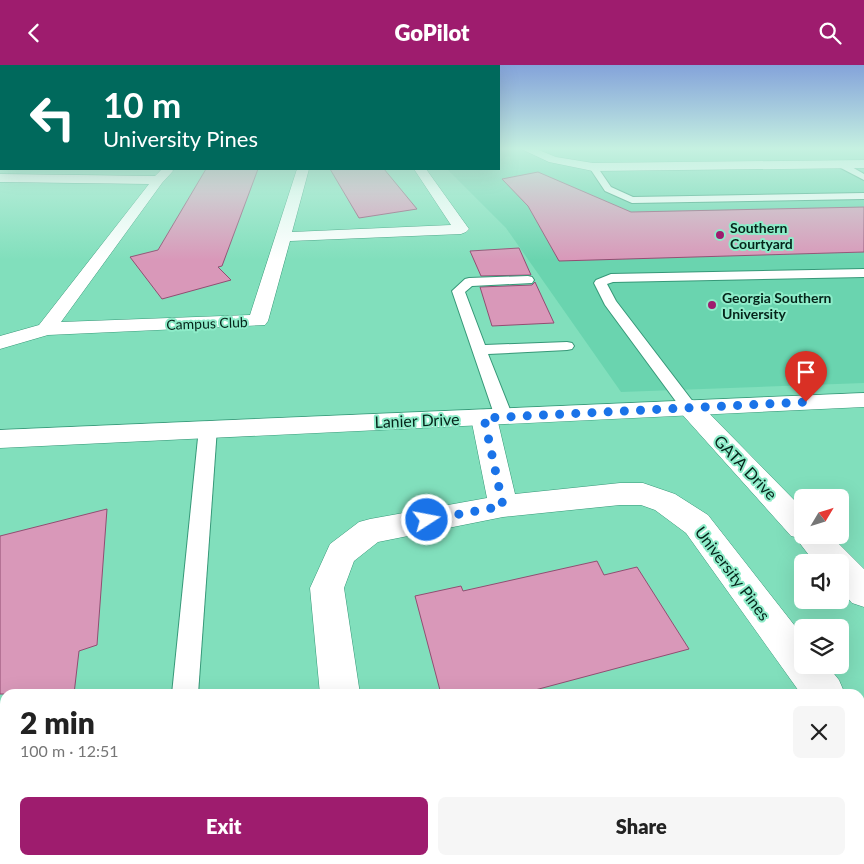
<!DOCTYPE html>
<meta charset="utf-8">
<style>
:root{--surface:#fff;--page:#f6f6f6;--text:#222;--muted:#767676;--accent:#9e1c6e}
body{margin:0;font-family:Lato,sans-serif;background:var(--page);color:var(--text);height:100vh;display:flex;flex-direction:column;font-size:19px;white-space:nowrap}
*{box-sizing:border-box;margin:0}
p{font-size:16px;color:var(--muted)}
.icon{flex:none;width:28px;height:28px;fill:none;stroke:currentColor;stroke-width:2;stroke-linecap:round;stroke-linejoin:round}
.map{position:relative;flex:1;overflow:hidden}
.panel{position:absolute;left:0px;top:624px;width:865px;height:176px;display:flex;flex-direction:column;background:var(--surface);border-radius:15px 15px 0 0;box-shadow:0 5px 20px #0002}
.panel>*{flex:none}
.hud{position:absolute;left:0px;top:0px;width:500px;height:105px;box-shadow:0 5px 20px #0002;background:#00695c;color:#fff;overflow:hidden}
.needle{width:32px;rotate:52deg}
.buttons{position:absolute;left:794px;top:424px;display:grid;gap:10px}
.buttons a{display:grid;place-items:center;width:55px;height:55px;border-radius:8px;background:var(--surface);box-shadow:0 5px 20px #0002;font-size:25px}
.pin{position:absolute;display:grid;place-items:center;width:42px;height:42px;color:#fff;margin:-51px -21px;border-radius:50% 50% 50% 0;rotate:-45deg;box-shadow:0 0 5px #0007}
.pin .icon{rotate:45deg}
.me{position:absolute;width:55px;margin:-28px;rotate:79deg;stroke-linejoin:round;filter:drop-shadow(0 0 4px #0008)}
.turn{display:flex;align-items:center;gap:18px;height:105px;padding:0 20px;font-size:22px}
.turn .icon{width:65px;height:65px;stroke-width:2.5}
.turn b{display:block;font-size:35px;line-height:42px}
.round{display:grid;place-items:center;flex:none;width:52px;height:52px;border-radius:8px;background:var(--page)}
.head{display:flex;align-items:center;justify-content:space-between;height:85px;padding:0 20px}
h1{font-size:30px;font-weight:800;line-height:38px}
.action{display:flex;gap:10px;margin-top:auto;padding:10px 20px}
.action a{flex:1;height:58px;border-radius:8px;background:var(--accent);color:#fff;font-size:20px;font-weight:800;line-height:58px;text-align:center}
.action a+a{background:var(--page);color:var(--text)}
header{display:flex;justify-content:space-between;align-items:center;height:65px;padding:0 20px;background:var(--accent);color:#fff;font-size:22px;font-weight:800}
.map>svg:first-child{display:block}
.built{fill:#6ad4af}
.building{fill:#d998b9;stroke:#924d72}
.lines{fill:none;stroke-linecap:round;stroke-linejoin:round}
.lane-casing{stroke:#369878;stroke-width:2}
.street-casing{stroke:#369878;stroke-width:1}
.secondary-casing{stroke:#369878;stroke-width:1}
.lane{fill:#fff;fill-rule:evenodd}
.street{fill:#fff;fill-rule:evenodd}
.secondary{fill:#fff;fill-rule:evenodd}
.route{stroke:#1a73e8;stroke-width:9;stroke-dasharray:0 16.2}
.poi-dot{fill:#9e1c6e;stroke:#8eecc9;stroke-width:2}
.labels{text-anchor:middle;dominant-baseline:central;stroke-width:4;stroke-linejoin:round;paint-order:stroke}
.far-poi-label{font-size:14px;font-weight:bold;fill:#05241a;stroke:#8eecc9;text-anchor:start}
.far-street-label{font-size:14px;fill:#05241a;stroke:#8eecc9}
.street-label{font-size:16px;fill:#05241a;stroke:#8eecc9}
</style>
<header><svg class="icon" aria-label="back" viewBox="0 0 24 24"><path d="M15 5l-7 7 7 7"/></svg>GoPilot<svg class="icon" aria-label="search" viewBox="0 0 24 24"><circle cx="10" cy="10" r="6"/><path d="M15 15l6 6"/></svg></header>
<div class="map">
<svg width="864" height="799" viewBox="0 0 864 799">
<rect width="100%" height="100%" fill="#81dfbc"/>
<polygon class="built" points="499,83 864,83 864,318 621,327 506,163 447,104 499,104"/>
<g class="building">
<polygon points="206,104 258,104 222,201 218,202 231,215 162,234 130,192 158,185"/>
<polygon points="330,104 384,104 417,144 359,153"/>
<polygon points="538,107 631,147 864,142 864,187 559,196 528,141 502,114"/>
<polygon points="519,183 531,210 481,211 470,186"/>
<polygon points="535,217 554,258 492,261 480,222 532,220"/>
<polygon points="107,444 97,580 79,586 74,629 0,629 0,471"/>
<polygon points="597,496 604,510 637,502 689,584 520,629 441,629 415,531 461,521 463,526"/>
</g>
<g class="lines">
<g class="lane-casing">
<g id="lane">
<polygon points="839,98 845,98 864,109 864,115 839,102"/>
<polygon points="590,100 596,100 611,122 633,132 864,128 864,134 632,138 605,126 589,102"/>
<polygon points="864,204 864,212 613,217 607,219 616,236 697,342 695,346 689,347 683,346 605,240 594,218 596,215 611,209"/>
<polygon points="528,211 532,212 534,215 532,218 472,221 465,227 485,280 567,277 572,278 574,281 572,284 567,285 488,289 513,352 510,356 504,357 498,356 495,352 452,226 465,214 469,213"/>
<polygon points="208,357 214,359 217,363 198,629 172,629 199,363 202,359"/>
<polygon points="154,795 186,795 185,799 153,799"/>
</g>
</g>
<g class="street-casing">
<g id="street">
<polygon points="519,83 534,83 556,92 593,98 864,95 864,103 593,106 549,97"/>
<polygon points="162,104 172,104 173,106 162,118 61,257 250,250 297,104 309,104 292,167 451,160 414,104 426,104 469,164 466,167 461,169 290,176 268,256 265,260 48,270 0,284 0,271 39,260 149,119 0,117 0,109 155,111"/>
<polygon points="689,334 698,337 802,443 802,470 830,470 864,504 864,542 852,538 840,524 840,498 815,498 795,472 791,471 680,347 677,342 680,337"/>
<polygon points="484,345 493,347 497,353 515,429 620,418 643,418 675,429 708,450 802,570 802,600 827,600 839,615 845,629 801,629 686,468 655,445 641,440 620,440 503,452 378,477 354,496 344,523 360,629 320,629 310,523 330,479 359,457 370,454 487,433 471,353 475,347"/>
<polygon points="860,654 864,656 864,702 860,700"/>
<rect x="335" y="795" width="48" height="4"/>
</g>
</g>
<g class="secondary-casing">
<polygon id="secondary" points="864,328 864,342 0,383 0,365"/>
</g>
<use href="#lane" class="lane"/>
<use href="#street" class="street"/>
<use href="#secondary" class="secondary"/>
</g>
<linearGradient id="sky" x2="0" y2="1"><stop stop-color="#84a3da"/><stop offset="0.43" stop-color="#c6f1e1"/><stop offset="1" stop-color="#c6f1e1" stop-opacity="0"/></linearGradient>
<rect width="864" height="195" fill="url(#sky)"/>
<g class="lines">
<polyline class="route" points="427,455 503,441 484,353 806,337"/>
</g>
<g class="poi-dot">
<circle cx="720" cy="170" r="5"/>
<circle cx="712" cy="240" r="5"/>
</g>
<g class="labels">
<g class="far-poi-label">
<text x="730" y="162">Southern<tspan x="730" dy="16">Courtyard</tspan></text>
<text x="722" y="232">Georgia Southern<tspan x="722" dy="16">University</tspan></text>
</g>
<g class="far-street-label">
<text transform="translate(207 258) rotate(-2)">Campus Club</text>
</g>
<g class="street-label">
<text transform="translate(417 355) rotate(-2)">Lanier Drive</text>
<text transform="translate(746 402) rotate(46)">GATA Drive</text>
<text transform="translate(733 508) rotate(53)">University Pines</text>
</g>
</g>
</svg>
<div class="buttons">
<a><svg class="needle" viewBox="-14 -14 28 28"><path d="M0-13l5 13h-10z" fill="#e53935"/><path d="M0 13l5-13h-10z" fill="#767676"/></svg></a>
<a><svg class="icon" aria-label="sound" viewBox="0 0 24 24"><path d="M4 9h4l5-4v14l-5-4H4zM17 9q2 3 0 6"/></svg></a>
<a><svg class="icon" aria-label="layers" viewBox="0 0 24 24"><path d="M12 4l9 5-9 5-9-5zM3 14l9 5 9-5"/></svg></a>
</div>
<div class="pin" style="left:806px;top:337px;background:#d93025"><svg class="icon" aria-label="arrive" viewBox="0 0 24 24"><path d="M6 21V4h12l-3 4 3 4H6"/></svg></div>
<svg class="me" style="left:427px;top:455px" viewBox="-20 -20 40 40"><circle r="17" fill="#1a73e8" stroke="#fff" stroke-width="3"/><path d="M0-11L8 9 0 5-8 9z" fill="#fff"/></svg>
<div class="hud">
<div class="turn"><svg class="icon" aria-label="left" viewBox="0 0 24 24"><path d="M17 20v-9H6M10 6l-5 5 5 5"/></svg><div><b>10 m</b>University Pines</div></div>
</div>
<section class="panel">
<div class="head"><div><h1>2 min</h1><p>100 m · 12:51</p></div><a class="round"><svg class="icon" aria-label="close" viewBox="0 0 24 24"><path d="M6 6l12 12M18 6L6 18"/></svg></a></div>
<div class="action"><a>Exit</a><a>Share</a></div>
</section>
</div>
